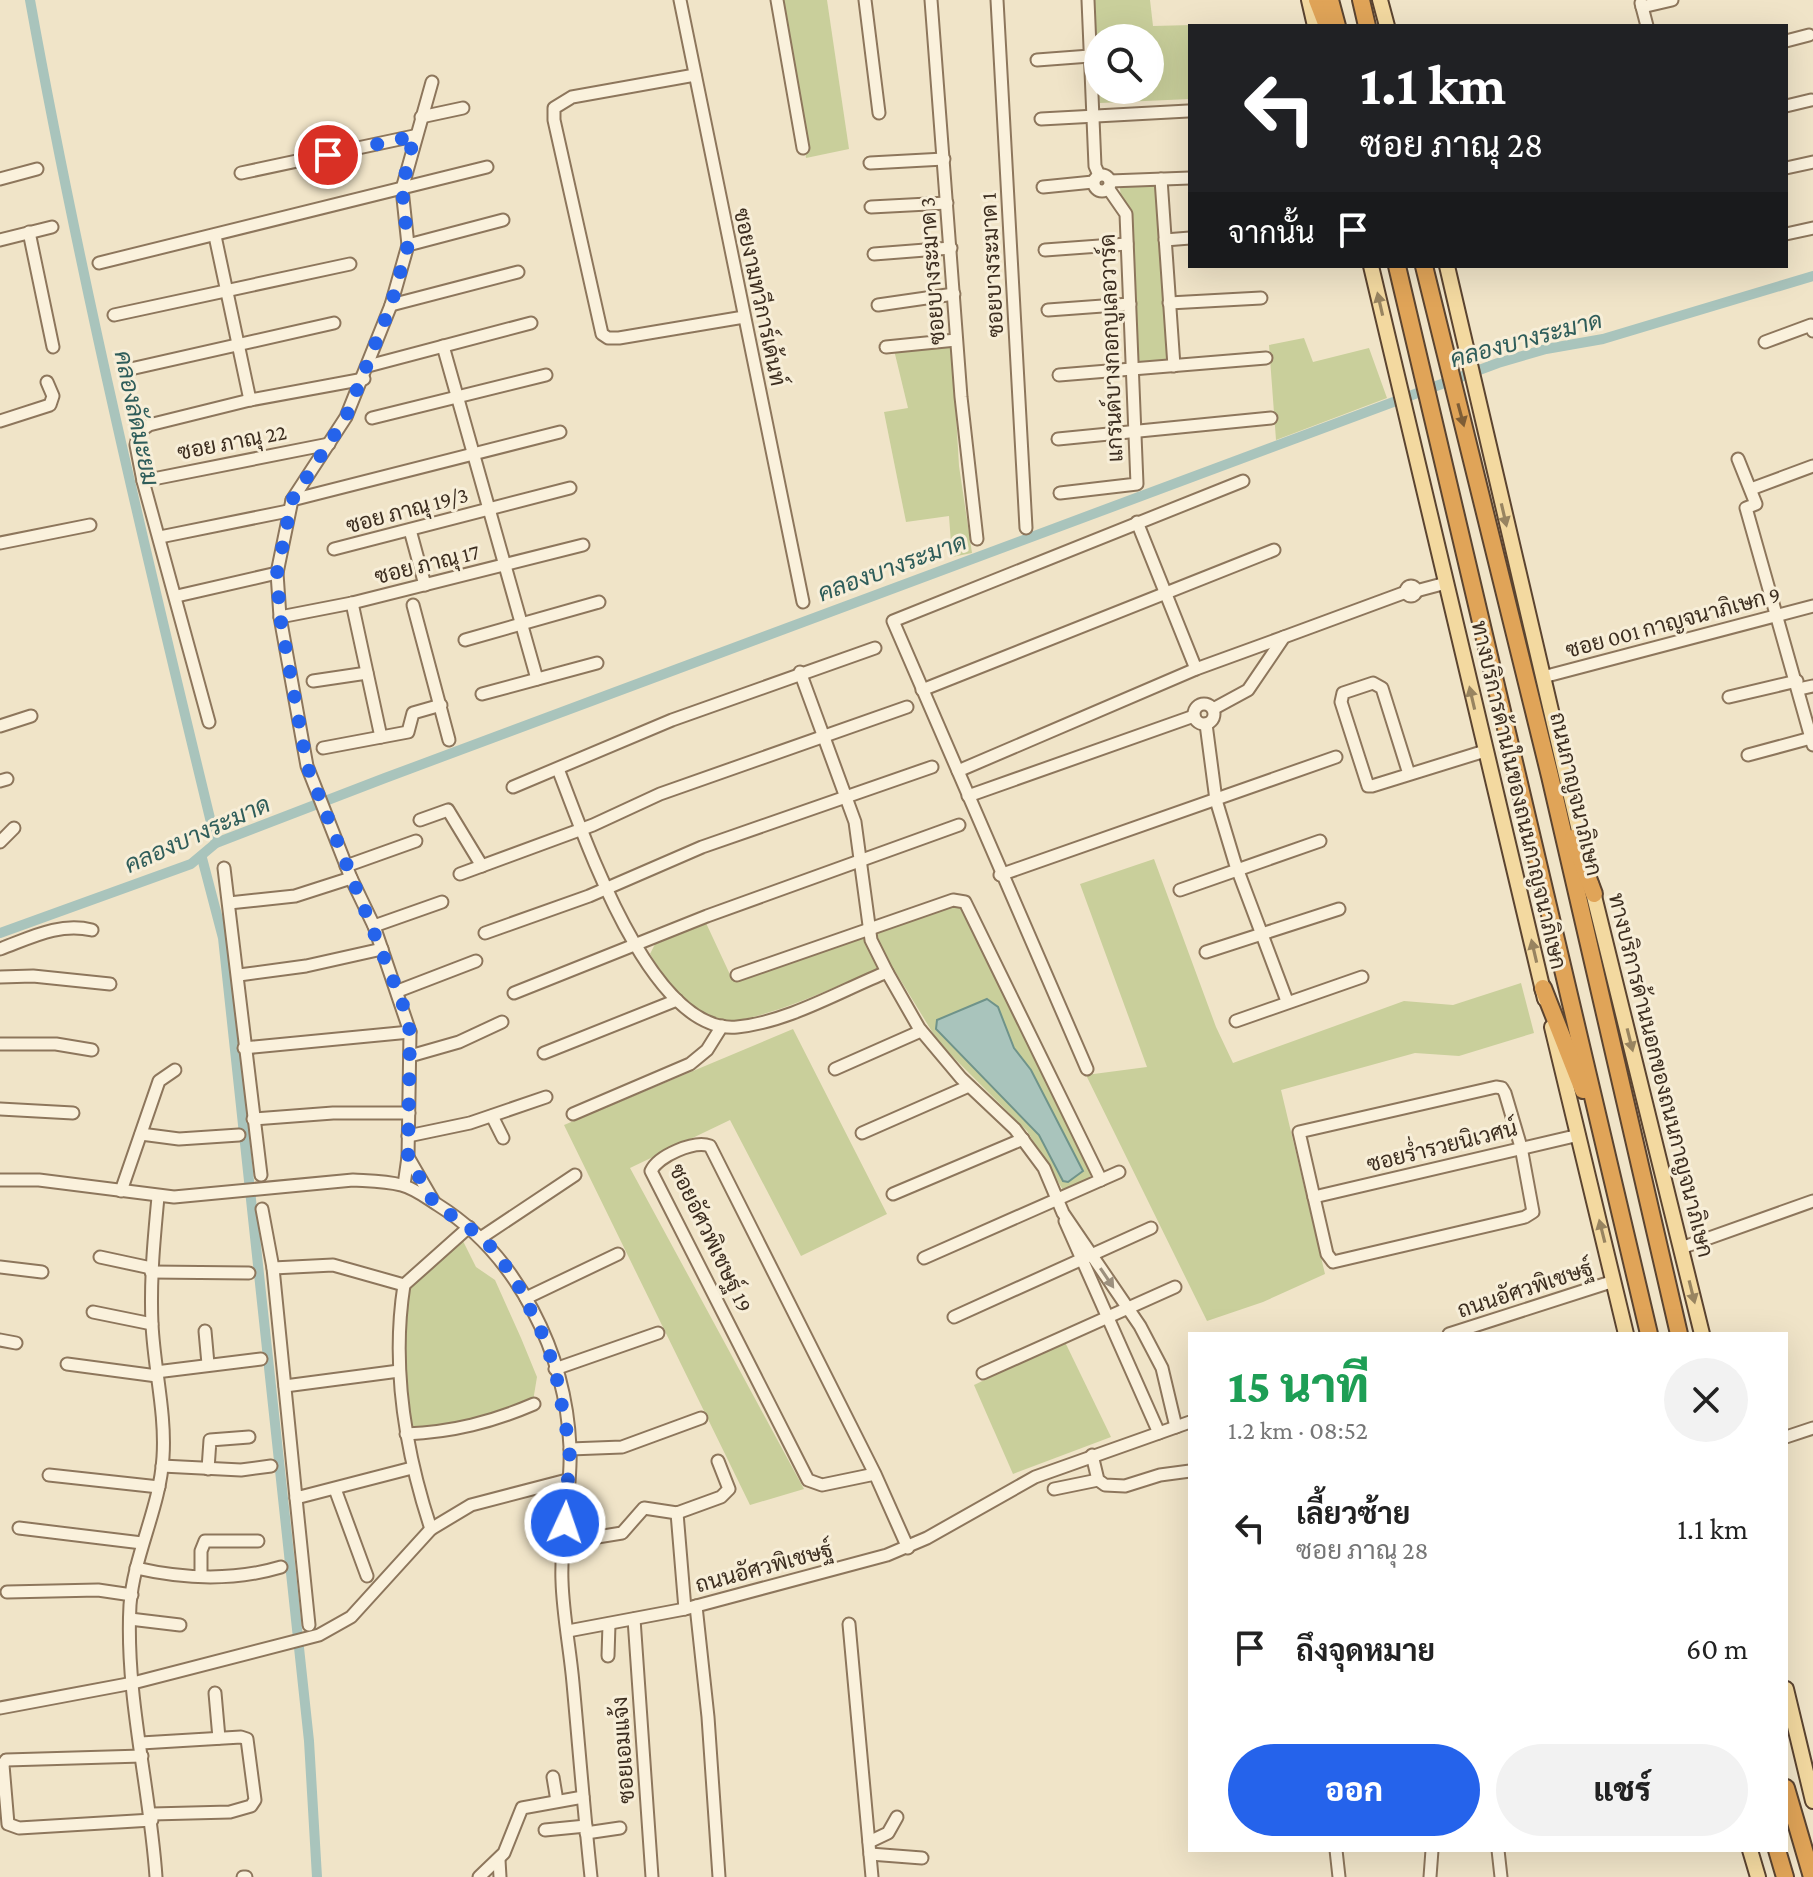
<!DOCTYPE html>
<html lang="th">
<meta charset="utf-8">
<style>
:root{--surface:#fff;--page:#f2f2f2;--text:#222;--muted:#767676;--accent:#2563eb}
body{margin:0;font-family:"Crimson Pro",Sarabun,serif;background:var(--page);color:var(--text);height:100vh;display:flex;flex-direction:column;font-size:30px;white-space:nowrap}
*{box-sizing:border-box;margin:0}
p{font-size:26px;color:var(--muted)}
.icon{flex:none;width:44px;height:44px;fill:none;stroke:currentColor;stroke-width:2;stroke-linecap:round;stroke-linejoin:round}
.map{position:relative;flex:1;overflow:hidden}
.side{position:absolute;left:1188px;top:1332px;width:600px;height:520px;display:flex;flex-direction:column;background:var(--surface);border-radius:0px;box-shadow:0 8px 32px #0002}
.side>*{flex:none}
.guide{position:absolute;left:1188px;top:24px;width:600px;height:244px;border-radius:0px;box-shadow:0 8px 32px #0002;background:#202124;color:#fff;overflow:hidden}
.buttons{position:absolute;left:1084px;top:24px;display:grid;gap:16px}
.buttons a{display:grid;place-items:center;width:80px;height:80px;border-radius:50%;background:var(--surface);box-shadow:0 8px 32px #0002;font-size:40px}
.pin{position:absolute;display:grid;place-items:center;width:68px;height:68px;color:#fff;margin:-34px;border:4px solid #fff;border-radius:50%;box-shadow:0 2px 8px #0007}
.me{position:absolute;width:88px;margin:-44px;rotate:3deg;stroke-linejoin:round;filter:drop-shadow(0 0 6px #0008)}
.turn{display:flex;align-items:center;gap:28px;height:168px;padding:0 40px;font-size:36px}
.turn .icon{width:104px;height:104px;stroke-width:2.5}
.turn b{display:block;font-size:56px;line-height:68px}
.then{display:flex;align-items:center;height:76px;padding:0 40px;background:#0003;gap:16px;font-size:30px}
.round{display:grid;place-items:center;flex:none;width:84px;height:84px;border-radius:42px;background:var(--page)}
.headline{display:flex;align-items:center;justify-content:space-between;height:136px;padding:0 40px}
h1{font-size:48px;font-weight:800;line-height:60px;color:#1e9e55}
.action{display:flex;gap:16px;margin-top:auto;padding:16px 40px}
.action a{flex:1;height:92px;border-radius:48px;background:var(--accent);color:#fff;font-size:32px;font-weight:800;line-height:92px;text-align:center}
.action a+a{background:var(--page);color:var(--text)}
ul{padding:0;list-style:none}
li{display:flex;align-items:center;gap:24px;height:120px;padding:0 40px}
li div{flex:1}
li b{display:block;font-size:30px}
li em{font-style:normal}
.map>svg:first-child{display:block}
.green{fill:#c9cf9b}
.water{fill:#a9c4bc;stroke:#6f938a;stroke-width:2}
.lines{fill:none;stroke-linecap:round;stroke-linejoin:round}
.canal{stroke:#a9c4bc;stroke-width:10}
.minor-casing{stroke:#8d765c;stroke-width:15}
.major-casing{stroke:#5b4430;stroke-width:18}
.highway-casing{stroke:#5b4430;stroke-width:20}
.minor{stroke:#faf1dc;stroke-width:11}
.major{stroke:#f3d9a0;stroke-width:14}
.highway{stroke:#e0a458;stroke-width:16}
.oneway{fill:#988460}
.oneway2{fill:#7e5d36}
.oneway3{fill:#9c907e}
.route{stroke:#2563eb;stroke-width:14;stroke-dasharray:0 25.2}
.labels{text-anchor:middle;dominant-baseline:central;stroke-width:6;stroke-linejoin:round;paint-order:stroke}
.street-label{font-size:22px;fill:#3d2e20;stroke:#f7eed8}
.water-label{font-size:24px;font-style:italic;fill:#2f5d5a;stroke:#f7eed8}
</style>
<div class="map">
<svg width="1813" height="1877" viewBox="0 0 1813 1877">
<rect width="100%" height="100%" fill="#f0e4c8"/>
<g class="green">
<polygon points="783,0 827,0 849,149 806,158"/>
<polygon points="1094,0 1150,0 1153,26 1192,25 1190,99 1100,103 1099,90 1150,90 1150,38 1098,38 1098,70"/>
<polygon points="1126,183 1156,183 1169,360 1136,364 1120,188"/>
<polygon points="1304,338 1313,362 1369,348 1387,398 1276,440 1269,345"/>
<polygon points="952,346 959,466 972,553 952,557 949,516 906,522 884,412 908,408 894,350"/>
<polygon points="1154,859 1216,1027 1233,1063 1404,1001 1453,1005 1521,983 1534,1033 1459,1056 1415,1053 1281,1090 1325,1274 1263,1302 1207,1321 1086,1075 1147,1067 1080,884"/>
<path d="M960,904L1092,1172L1089,1178L1063,1190L1027,1131L939,1043L890,963C854,978 738,1036 706,1018C680,1004 665,978 650,954L655,944L706,923L733,981Z"/>
<polygon points="793,1029 887,1214 801,1256 730,1120 630,1168 804,1489 750,1505 564,1125"/>
<polygon points="462,1239 476,1267 495,1280 521,1338 537,1377 533,1401 494,1417 409,1431 399,1287"/>
<polygon points="1065,1342 1111,1437 1013,1474 974,1385"/>
</g>
<polygon class="water" points="987,999 998,1007 1014,1048 1031,1070 1083,1171 1068,1182 1063,1181 1039,1135 936,1029 937,1020"/>
<g class="lines">
<g class="canal">
<path d="M30,0C81,283 148,563 216,843"/>
<polyline points="202,858 223,938 309,1741 317,1877"/>
<polyline points="0,933 191,864 216,843 385,778 1498,363 1546,349 1603,339 1813,276"/>
</g>
<g class="minor-casing">
<g id="minor">
<polyline points="680,0 803,602"/>
<polyline points="777,0 803,148"/>
<polyline points="865,0 879,113"/>
<polyline points="931,0 961,397 977,539"/>
<polyline points="997,0 1026,528"/>
<polyline points="1088,0 1095,166 1099,175"/>
<polyline points="1641,3 1647,26"/>
<polyline points="1642,7 1672,0"/>
<polyline points="1786,41 1809,35"/>
<polyline points="1037,60 1090,56"/>
<polyline points="695,75 572,97 554,108 554,120 602,334 608,338 619,338 744,317"/>
<polyline points="1786,106 1811,100"/>
<polyline points="421,117 463,108"/>
<polyline points="1041,119 1188,111"/>
<polyline points="870,163 944,159"/>
<polyline points="1786,168 1813,162"/>
<polyline points="241,173 414,136"/>
<circle cx="1102" cy="183" r="8"/>
<polyline points="0,179 37,169"/>
<polyline points="1161,179 1174,366"/>
<polyline points="1110,181 1190,178"/>
<polyline points="1043,187 1093,182"/>
<polyline points="871,207 947,203"/>
<polyline points="29,232 53,347"/>
<polyline points="1786,234 1813,228"/>
<polyline points="215,236 250,400"/>
<polyline points="0,240 52,227"/>
<polyline points="1165,240 1190,238"/>
<polyline points="408,245 503,220"/>
<polyline points="1045,250 1127,244"/>
<polyline points="874,254 951,248"/>
<polyline points="99,263 487,167"/>
<polyline points="1169,303 1261,298"/>
<polyline points="391,305 518,272"/>
<polyline points="878,305 954,294"/>
<polyline points="1048,310 1130,304"/>
<polyline points="114,315 350,264"/>
<polyline points="1765,342 1811,325 1813,331"/>
<polyline points="443,346 537,679"/>
<polyline points="886,347 956,340"/>
<polyline points="368,366 531,323"/>
<polyline points="126,370 334,323"/>
<polyline points="1059,375 1266,358"/>
<polyline points="372,418 546,375"/>
<polyline points="0,421 50,405 53,396 47,382"/>
<polyline points="1058,439 1271,418"/>
<polyline points="1738,459 1756,504 1746,508 1813,745"/>
<polyline points="143,481 329,444"/>
<polyline points="1751,489 1813,466"/>
<polyline points="1060,493 1137,484 1126,214 1108,188"/>
<polyline points="292,500 560,432"/>
<polyline points="1137,522 1196,669"/>
<polyline points="410,530 425,585"/>
<polyline points="160,537 288,511"/>
<polyline points="0,543 90,525"/>
<polyline points="334,549 570,488"/>
<circle cx="1411" cy="591" r="5"/>
<polyline points="1416,591 1446,583"/>
<polyline points="177,596 277,573"/>
<polyline points="352,603 381,737"/>
<polyline points="413,605 449,740"/>
<polyline points="280,617 352,603 583,545"/>
<polyline points="465,640 599,602"/>
<polyline points="800,672 855,822 871,940 887,972 919,1028 961,1078 1015,1129 1044,1168 1063,1213 1140,1326 1162,1368 1176,1427"/>
<polyline points="1543,677 1813,606"/>
<polyline points="313,681 367,673"/>
<polyline points="1799,689 1813,686"/>
<polyline points="922,690 1274,550"/>
<polyline points="482,694 597,663"/>
<polyline points="1729,697 1797,681"/>
<circle cx="1204" cy="714" r="10"/>
<polyline points="1213,709 1248,690 1284,637 1406,592"/>
<polyline points="209,722 143,481 136,445 139,432 149,425 250,400 364,379"/>
<polyline points="1206,724 1216,800 1235,863 1287,1001"/>
<polyline points="0,726 31,716"/>
<polyline points="323,748 408,732 413,713 441,705"/>
<polyline points="1748,755 1811,738"/>
<path d="M558,769C584,835 650,1035 737,1027C788,1022 840,991 887,972"/>
<polyline points="958,771 1196,669 1284,637"/>
<polyline points="1409,774 1382,688 1373,683 1343,693 1341,702 1368,786 1372,786 1485,751"/>
<polyline points="0,781 7,779"/>
<polyline points="513,787 672,720 875,648"/>
<polyline points="968,796 1194,716"/>
<polyline points="420,820 448,810 482,866"/>
<polyline points="0,842 14,828"/>
<polyline points="346,866 416,841"/>
<polyline points="224,868 261,1175"/>
<polyline points="460,874 593,825 660,794 907,707"/>
<polyline points="1000,875 1336,757"/>
<polyline points="1180,890 1320,841"/>
<polyline points="229,903 295,896 351,878"/>
<polyline points="374,926 442,902"/>
<polyline points="485,933 589,896 702,847 932,767"/>
<path d="M0,949C30,938 59,922 92,930"/>
<polyline points="1206,952 1339,909"/>
<polyline points="239,975 306,966 382,949"/>
<polyline points="737,975 953,900 965,902 1101,1180"/>
<polyline points="0,977 33,976 110,984"/>
<polyline points="398,991 476,961"/>
<polyline points="514,993 707,916 959,825"/>
<polyline points="1236,1021 1362,977"/>
<polyline points="0,1044 56,1044 92,1050"/>
<polyline points="244,1048 410,1032"/>
<polyline points="544,1053 677,1000"/>
<polyline points="410,1056 459,1042 502,1022"/>
<polyline points="835,1069 921,1031"/>
<polyline points="1087,1069 893,621 1243,481"/>
<polygon points="1496,1087 1502,1088 1505,1093 1521,1147 1533,1212 1525,1217 1333,1262 1327,1254 1299,1132"/>
<polyline points="0,1109 73,1113"/>
<polyline points="573,1114 690,1064 707,1050 722,1026"/>
<polyline points="492,1116 503,1138"/>
<polyline points="253,1119 333,1113 409,1113"/>
<polyline points="862,1133 969,1086"/>
<polyline points="141,1134 179,1139 239,1135"/>
<polyline points="408,1136 470,1123 546,1097"/>
<polyline points="408,1157 434,1202"/>
<path d="M0,1180H39L174,1197L353,1180C369,1181 386,1181 401,1185C414,1188 427,1198 438,1205C518,1255 566,1354 570,1447C572,1491 560,1536 562,1581C563,1615 570,1649 573,1683C579,1748 584,1812 591,1877"/>
<polyline points="404,1185 408,1157 410,1032 374,926 351,878 307,766 280,617 277,573 292,500 346,417 391,305 408,245 402,189 432,82"/>
<polyline points="121,1191 159,1081 175,1070"/>
<polyline points="893,1194 1023,1139"/>
<polyline points="1314,1197 1579,1135"/>
<polyline points="262,1209 273,1268 296,1498 412,1468"/>
<polyline points="1065,1221 1159,1433"/>
<polyline points="482,1237 575,1175"/>
<polyline points="1681,1248 1813,1201"/>
<polyline points="100,1257 151,1268"/>
<polyline points="924,1258 1119,1172"/>
<polyline points="0,1267 42,1272"/>
<path d="M273,1268L333,1265L404,1285C391,1368 405,1450 431,1529"/>
<polyline points="151,1272 249,1273"/>
<polyline points="404,1285 469,1227"/>
<polyline points="526,1298 618,1254"/>
<polyline points="93,1312 152,1324"/>
<polyline points="954,1317 1151,1228"/>
<polyline points="205,1331 208,1364"/>
<polyline points="1449,1334 1614,1281"/>
<polyline points="0,1340 16,1343"/>
<polyline points="67,1364 157,1376"/>
<polyline points="555,1369 658,1333"/>
<polyline points="156,1372 261,1359"/>
<polyline points="983,1373 1175,1287"/>
<polyline points="285,1386 399,1371"/>
<path d="M406,1434C453,1432 492,1422 534,1404"/>
<polyline points="1786,1437 1813,1428"/>
<polyline points="570,1449 622,1447 701,1418"/>
<polyline points="1092,1455 1098,1480 1105,1485 1125,1486 1160,1475 1190,1471"/>
<polyline points="162,1466 241,1470 271,1466"/>
<polyline points="208,1469 210,1440 249,1437"/>
<path d="M875,1474L822,1485L808,1480L651,1171C658,1156 694,1140 710,1146L875,1474L908,1548"/>
<polyline points="49,1475 159,1487"/>
<polyline points="335,1489 367,1576"/>
<polyline points="1054,1489 1098,1480"/>
<polyline points="296,1498 309,1625"/>
<polyline points="677,1513 685,1609"/>
<polyline points="19,1528 142,1543"/>
<polyline points="579,1540 622,1533 644,1508 677,1513 721,1497 729,1489 718,1461"/>
<path d="M136,1568C184,1579 234,1581 281,1567"/>
<polyline points="201,1576 201,1551 205,1541 258,1541"/>
<polyline points="7,1592 98,1590 132,1595"/>
<polyline points="696,1606 708,1717 719,1877"/>
<polyline points="130,1619 180,1625"/>
<polyline points="634,1619 652,1877"/>
<polyline points="849,1624 872,1877"/>
<polyline points="568,1631 685,1609 887,1555 927,1538 1035,1477 1190,1422"/>
<polyline points="608,1656 609,1624"/>
<polyline points="215,1693 219,1738"/>
<polyline points="0,1708 133,1683 319,1635 351,1617 431,1529 471,1505 567,1480"/>
<polyline points="141,1743 241,1737 247,1739 255,1800 251,1806 230,1812 152,1814"/>
<polyline points="142,1756 6,1760 3,1765 8,1824 19,1828 152,1820"/>
<polyline points="553,1777 557,1801"/>
<polyline points="545,1830 586,1826"/>
<polyline points="586,1833 620,1828"/>
<polyline points="869,1842 888,1833 897,1817"/>
<polyline points="1336,1850 1339,1877"/>
<polyline points="1498,1850 1501,1877"/>
<polyline points="870,1854 922,1858"/>
<polyline points="499,1860 500,1877"/>
<path d="M156,1877C150,1787 125,1696 130,1605C134,1554 160,1508 163,1457C166,1413 154,1368 152,1324C150,1281 154,1239 158,1197"/>
<polyline points="243,1877 246,1877"/>
<polyline points="479,1877 504,1853 522,1808 583,1797"/>
<polyline points="1430,1877 1432,1850"/>
</g>
</g>
<g class="major-casing">
<g id="major">
<polyline points="1309,0 1315,26"/>
<polyline points="1380,0 1387,26"/>
<polyline points="1371,266 1545,999"/>
<polyline points="1447,266 1584,852"/>
<polyline points="1591,884 1702,1334"/>
<polyline points="1552,1027 1626,1334"/>
<polyline points="1786,1689 1813,1801"/>
<polyline points="1750,1850 1758,1877"/>
</g>
</g>
<g class="highway-casing">
<g id="highway">
<polyline points="1317,0 1327,26"/>
<polyline points="1330,0 1337,26"/>
<polyline points="1361,0 1367,26"/>
<polyline points="1397,266 1649,1334"/>
<polyline points="1424,266 1550,776 1679,1334"/>
<polyline points="1573,838 1594,894"/>
<polyline points="1543,988 1583,1090"/>
<polyline points="1786,1788 1812,1877"/>
<polyline points="1777,1850 1785,1877"/>
</g>
</g>
<use href="#minor" class="minor"/>
<use href="#major" class="major"/>
<use href="#highway" class="highway"/>
</g>
<defs><path id="oneway-solid" d="M-6-.8H1V-3.2L6.5 0L1 3.2V.8H-6Z" transform="scale(2)"/></defs>
<g class="oneway">
<use href="#oneway-solid" transform="translate(1380 304) rotate(-103)"/>
<use href="#oneway-solid" transform="translate(1504 515) rotate(77)"/>
<use href="#oneway-solid" transform="translate(1472 698) rotate(-103)"/>
<use href="#oneway-solid" transform="translate(1534 951) rotate(-103)"/>
<use href="#oneway-solid" transform="translate(1630 1040) rotate(76)"/>
<use href="#oneway-solid" transform="translate(1602 1231) rotate(-104)"/>
<use href="#oneway-solid" transform="translate(1692 1292) rotate(76)"/>
</g>
<use class="oneway2" href="#oneway-solid" transform="translate(1461 415) rotate(75)"/>
<use class="oneway3" href="#oneway-solid" transform="translate(1107 1278) rotate(56)"/>
<g class="lines">
<polyline class="route" points="328,155 414,136 402,189 408,245 391,305 346,417 292,500 277,573 280,617 307,766 405,1010 410,1032 408,1157 434,1203 482,1237 496,1253 515,1279 541,1331 555,1369 570,1449 565,1523"/>
</g>
<g class="labels">
<g class="street-label">
<text transform="translate(992 265) rotate(-93)">ซอยบางระมาด 1</text>
<text transform="translate(932 271) rotate(-94)">ซอยบางระมาด 3</text>
<text transform="translate(760 297) rotate(78)">ซอยงามทวีการ์เด้นท์</text>
<text transform="translate(1111 348) rotate(-92)">แกรนด์บางกอกบูเลอวาร์ด</text>
<text transform="translate(232 442) rotate(-11)">ซอย ภาณุ 22</text>
<text transform="translate(407 510) rotate(-15)">ซอย ภาณุ 19/3</text>
<text transform="translate(427 564) rotate(-14)">ซอย ภาณุ 17</text>
<text transform="translate(1673 622) rotate(-15)">ซอย 001 กาญจนาภิเษก 9</text>
<text transform="translate(1576 794) rotate(77)">ถนนกาญจนาภิเษก</text>
<text transform="translate(1519 795) rotate(77)">ทางบริการด้านในของถนนกาญจนาภิเษก</text>
<text transform="translate(1661 1075) rotate(76)">ทางบริการด้านนอกของถนนกาญจนาภิเษก</text>
<text transform="translate(1442 1146) rotate(-14)">ซอยร่ำรวยนิเวศน์</text>
<text transform="translate(711 1238) rotate(64)">ซอยอัศวพิเชษฐ์ 19</text>
<text transform="translate(1525 1289) rotate(-18)">ถนนอัศวพิเชษฐ์</text>
<text transform="translate(764 1567) rotate(-15)">ถนนอัศวพิเชษฐ์</text>
<text transform="translate(623 1750) rotate(-94)">ซอยเอมแจ้ง</text>
</g>
<g class="water-label">
<text transform="translate(1526 339) rotate(-15)">คลองบางระมาด</text>
<text transform="translate(137 418) rotate(78)">คลองลัดมะยม</text>
<text transform="translate(892 567) rotate(-20)">คลองบางระมาด</text>
<text transform="translate(197 834) rotate(-24)">คลองบางระมาด</text>
</g>
</g>
</svg>
<div class="buttons">
<a><svg class="icon" aria-label="search" viewBox="0 0 24 24"><circle cx="10" cy="10" r="6"/><path d="M15 15l6 6"/></svg></a>
</div>
<div class="pin" style="left:328px;top:155px;background:#d93025"><svg class="icon" aria-label="arrive" viewBox="0 0 24 24"><path d="M6 21V4h12l-3 4 3 4H6"/></svg></div>
<svg class="me" style="left:565px;top:1523px" viewBox="-20 -20 40 40"><circle r="17" fill="#2563eb" stroke="#fff" stroke-width="3"/><path d="M0-11L8 9 0 5-8 9z" fill="#fff"/></svg>
<div class="guide">
<div class="turn"><svg class="icon" aria-label="left" viewBox="0 0 24 24"><path d="M17 20v-9H6M10 6l-5 5 5 5"/></svg><div><b>1.1 km</b>ซอย ภาณุ 28</div></div>
<div class="then">จากนั้น<svg class="icon" aria-label="arrive" viewBox="0 0 24 24"><path d="M6 21V4h12l-3 4 3 4H6"/></svg></div>
</div>
<section class="side">
<div class="headline"><div><h1>15 นาที</h1><p>1.2 km · 08:52</p></div><a class="round"><svg class="icon" aria-label="close" viewBox="0 0 24 24"><path d="M6 6l12 12M18 6L6 18"/></svg></a></div>
<ul>
<li><svg class="icon" aria-label="left" viewBox="0 0 24 24"><path d="M17 20v-9H6M10 6l-5 5 5 5"/></svg><div><b>เลี้ยวซ้าย</b><p>ซอย ภาณุ 28</p></div><em>1.1 km</em></li>
<li><svg class="icon" aria-label="arrive" viewBox="0 0 24 24"><path d="M6 21V4h12l-3 4 3 4H6"/></svg><div><b>ถึงจุดหมาย</b></div><em>60 m</em></li>
</ul>
<div class="action"><a>ออก</a><a>แชร์</a></div>
</section>
</div>
